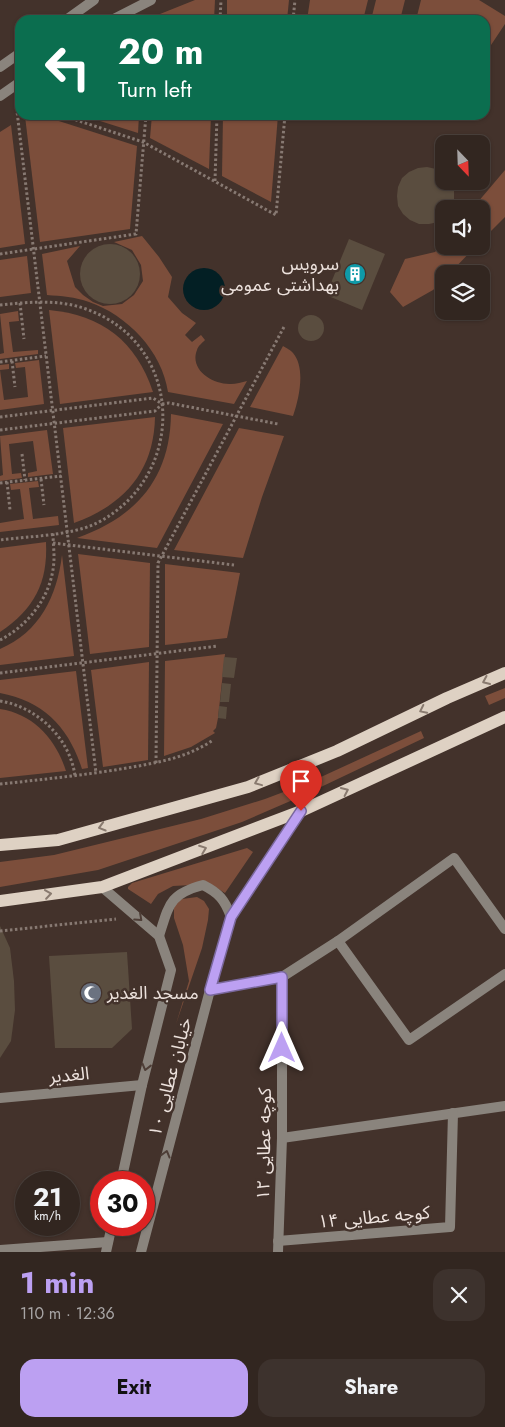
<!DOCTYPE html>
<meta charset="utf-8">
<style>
:root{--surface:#322620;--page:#3d322d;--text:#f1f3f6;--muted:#a8a5a5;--line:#4d433e;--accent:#bca0f2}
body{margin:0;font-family:Jost,"Noto Sans Arabic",sans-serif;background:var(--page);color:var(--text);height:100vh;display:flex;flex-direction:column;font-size:19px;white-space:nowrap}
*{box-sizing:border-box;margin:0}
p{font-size:16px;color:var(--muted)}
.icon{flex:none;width:28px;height:28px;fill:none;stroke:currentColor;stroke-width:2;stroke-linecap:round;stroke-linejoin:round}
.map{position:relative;height:1252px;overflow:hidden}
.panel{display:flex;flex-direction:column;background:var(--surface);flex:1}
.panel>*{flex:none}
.top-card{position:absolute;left:15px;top:15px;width:475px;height:105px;border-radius:15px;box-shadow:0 1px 4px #0004,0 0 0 1px var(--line);background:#0b6e4f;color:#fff;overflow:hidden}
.needle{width:32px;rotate:157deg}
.buttons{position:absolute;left:435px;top:135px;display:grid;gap:10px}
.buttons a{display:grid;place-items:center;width:55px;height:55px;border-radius:10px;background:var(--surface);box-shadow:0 1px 4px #0004,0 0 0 1px var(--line);font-size:25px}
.speed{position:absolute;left:15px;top:1171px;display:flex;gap:10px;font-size:25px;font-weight:700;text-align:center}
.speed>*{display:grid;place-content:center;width:65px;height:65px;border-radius:50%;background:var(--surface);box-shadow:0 1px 4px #0004,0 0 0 1px var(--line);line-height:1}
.speed small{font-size:12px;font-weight:400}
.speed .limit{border:8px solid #d22;background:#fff;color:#111}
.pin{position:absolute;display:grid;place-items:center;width:42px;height:42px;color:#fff;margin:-51px -21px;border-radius:50% 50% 50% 0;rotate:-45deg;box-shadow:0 0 5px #0007}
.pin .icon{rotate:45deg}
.me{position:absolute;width:55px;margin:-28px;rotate:0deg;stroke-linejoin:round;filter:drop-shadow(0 0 4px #0008)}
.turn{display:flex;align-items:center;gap:18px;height:105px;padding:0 20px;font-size:22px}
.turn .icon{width:65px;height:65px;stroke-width:2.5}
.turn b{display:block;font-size:35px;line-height:42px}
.round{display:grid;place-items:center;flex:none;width:52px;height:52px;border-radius:15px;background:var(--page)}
.head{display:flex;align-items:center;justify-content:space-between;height:85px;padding:0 20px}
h1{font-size:30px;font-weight:700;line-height:38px;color:var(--accent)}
.primary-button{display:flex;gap:10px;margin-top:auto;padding:10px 20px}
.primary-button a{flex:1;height:58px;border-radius:15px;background:var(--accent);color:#111;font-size:20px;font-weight:700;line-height:58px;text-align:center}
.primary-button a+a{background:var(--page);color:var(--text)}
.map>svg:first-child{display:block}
.green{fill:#7c4e3b}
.water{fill:#031f24}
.building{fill:#5a4d3f}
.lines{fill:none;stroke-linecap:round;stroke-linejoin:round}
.path{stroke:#877972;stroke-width:3;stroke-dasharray:2.5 2.5;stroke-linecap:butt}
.pedestrian{stroke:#8a847d;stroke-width:10}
.minor{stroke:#8a847d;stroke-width:10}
.tertiary{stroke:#8a847d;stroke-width:10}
.primary{stroke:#ded1c3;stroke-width:12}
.oneway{stroke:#897a6f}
.oneway2{stroke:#4e3e37}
.route-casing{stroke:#7a689d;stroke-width:12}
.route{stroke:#bca0f2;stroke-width:9}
.labels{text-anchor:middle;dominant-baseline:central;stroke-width:5;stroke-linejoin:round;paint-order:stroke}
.poi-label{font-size:18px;fill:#ede2dd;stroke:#43322b;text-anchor:end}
.street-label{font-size:18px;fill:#ede2dd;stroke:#43322b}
</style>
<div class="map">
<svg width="505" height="1252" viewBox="0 0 505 1252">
<rect width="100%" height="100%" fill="#43322b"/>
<g class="green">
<polygon points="195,0 215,0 214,20 159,20 160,14"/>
<polygon points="227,0 289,0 287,20 227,20"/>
<polygon points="310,0 368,0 363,20 307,20"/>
<polygon points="376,0 405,0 400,20 371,20"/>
<polygon points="421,0 479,0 505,16 505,24 485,54 485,20 416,20"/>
<polygon points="40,115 137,146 130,229 40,242 25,116"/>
<polygon points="81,115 139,115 138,133"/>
<polygon points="152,115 211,115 209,169 150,138"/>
<polygon points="223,115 278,115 271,202 222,176"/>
<polygon points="11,125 25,244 0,248 0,132"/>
<polygon points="505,170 505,217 481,241 481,209 472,209"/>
<path d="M142,236L159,257L172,277L168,297L182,313L196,323L185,335L192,342L201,335L205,340C202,343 198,346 197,350C189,370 213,385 231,384C236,384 242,382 247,381L234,404L168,392C162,351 127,315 89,302C75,297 61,296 47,295L42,254L80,246L67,261L75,287L83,295L93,302L103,306L122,304L134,295L143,281L141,265L132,250L114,242Z"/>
<polygon points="444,242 444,246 476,246 449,274 444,274 444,279 433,290 403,307 390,292 405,259 435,252"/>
<polygon points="27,256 31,293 0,297 0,260"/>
<path d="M49,310C102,315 136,341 153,392L60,404Z"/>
<polygon points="18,311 19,321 9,322 13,352 38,350 38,354 0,359 0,354 4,353 0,314"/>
<path d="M283,346C286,348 291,350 293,353C306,368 299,399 293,416L250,407Z"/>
<polygon points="39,360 44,404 0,410 0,365 9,364 9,369 0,370 4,400 28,397 25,367 16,368 15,363"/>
<path d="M171,414L223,424L157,548L77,538C136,517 170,479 171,414Z"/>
<path d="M155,417C154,471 124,505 74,523L63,428Z"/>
<polygon points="239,428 284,436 262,497 243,558 174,550"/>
<polygon points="47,430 53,474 28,477 28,473 37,471 33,441 9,444 12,474 21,473 22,478 0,481 0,476 3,475 0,436"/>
<polygon points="38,481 39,487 29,488 33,519 58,516 59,525 0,532 0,523 24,519 20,489 11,490 10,484"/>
<path d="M46,542C48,583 34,609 0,632V548Z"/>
<polygon points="78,554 150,563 149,647 90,654"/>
<path d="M62,555L74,656L0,665V649C40,632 57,596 62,555Z"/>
<polygon points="165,564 240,573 227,638 165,645"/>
<polygon points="225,654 218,718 216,728 213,731 215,733 191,747 164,756 165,661"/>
<polygon points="149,662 148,760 103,767 91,670"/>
<path d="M76,671L88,768L82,769C69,728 44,701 0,693V680Z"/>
<polygon points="505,688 505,698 489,705 485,696"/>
<path d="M0,709C34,714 56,740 66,771L0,778Z"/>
<polygon points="421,731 424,738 302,796 242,822 98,870 0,887 0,862 54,855 201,819 265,799 310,782"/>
<polygon points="247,848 253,852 225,893 210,884 173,886 158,894 151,904 128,889 128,887 132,883"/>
<polygon points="197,897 204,901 209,909 208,920 202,948 176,1024 189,981 183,945 174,918 174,908 177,902 182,899"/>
</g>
<circle class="water" cx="204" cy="289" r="21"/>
<g class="building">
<polygon points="427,167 436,169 444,173 444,181 451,181 454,190 454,199 451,209 444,209 444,218 438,222 429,224 419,224 410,220 403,214 398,206 397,196 398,187 402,178 409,172 418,168"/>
<polygon points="349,239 385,254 362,310 326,295"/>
<circle cx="110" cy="274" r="30"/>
<circle cx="311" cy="328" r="13"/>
<polygon points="224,657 237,658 234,678 222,677"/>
<polygon points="222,683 231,684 229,702 220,702"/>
<polygon points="219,706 227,707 226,719 218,718"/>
<polygon points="0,926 10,948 14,981 15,1010 11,1041 0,1058"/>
<polygon points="127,952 132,1029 112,1048 55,1048 49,956"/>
</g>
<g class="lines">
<g class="path">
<polyline points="220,20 221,0"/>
<polyline points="293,20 295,0"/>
<polyline points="16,103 96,773"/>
<polyline points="61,115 143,142 276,215 285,115"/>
<polyline points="215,181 217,115"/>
<polyline points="0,254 136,234 146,115"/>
<polyline points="20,303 24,339"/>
<path d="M0,305C29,302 58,299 86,309C185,344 188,476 97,523C70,536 30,536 0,540"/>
<polyline points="12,361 15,387"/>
<polyline points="0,362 46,356"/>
<polyline points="0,417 153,398 162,404 169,403 278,424"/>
<polyline points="0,430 155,411 162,404"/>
<polyline points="22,454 25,480"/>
<polyline points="41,479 44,505"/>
<polyline points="7,482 10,510"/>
<polyline points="0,483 61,476"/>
<polyline points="53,543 234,565"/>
<path d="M0,640C31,624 54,592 54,557C54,549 53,541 53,533"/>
<polyline points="0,673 218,646"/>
<path d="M0,701C37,707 70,738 75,776"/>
<polyline points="156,763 158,563 285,325"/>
<path d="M0,784C38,780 76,776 115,770C149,764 184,760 213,740"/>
<polyline points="0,931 116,919"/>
</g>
<g class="pedestrian">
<polyline points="66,20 94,0"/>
<polyline points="0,67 20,53"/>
</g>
<g class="minor">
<polyline points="112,20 151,0"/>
<polyline points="0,96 20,82"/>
<polyline points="338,941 409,1040 505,974"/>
<polyline points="210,990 282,977 338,941 454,858 505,929"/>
<polyline points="0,1098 142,1085"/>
<polyline points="282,1138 505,1106"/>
<polyline points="278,1241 450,1227 453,1113"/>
<polyline points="0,1250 108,1242"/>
<polyline points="278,1252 282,1138 282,977"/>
</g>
<g class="tertiary">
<polyline points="102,887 159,936 171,970 142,1085 121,1182"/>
<path d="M159,936C169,905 169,894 203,885C219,893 225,900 231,917"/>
<polyline points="106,1252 112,1225"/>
<polyline points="141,1252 210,990 231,917 301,811"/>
</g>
<g class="primary">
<polyline points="0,845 58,840 248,787 337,751 447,698 505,673"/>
<polyline points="0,901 102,887 301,811 505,717"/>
</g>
</g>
<defs><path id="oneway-chevron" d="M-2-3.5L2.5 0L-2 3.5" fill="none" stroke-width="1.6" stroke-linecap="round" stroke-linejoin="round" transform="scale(1.25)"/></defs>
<g class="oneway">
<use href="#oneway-chevron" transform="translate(486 681) rotate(156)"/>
<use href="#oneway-chevron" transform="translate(423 710) rotate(154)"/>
<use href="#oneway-chevron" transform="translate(258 782) rotate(158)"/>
<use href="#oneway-chevron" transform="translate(345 791) rotate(-25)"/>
<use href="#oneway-chevron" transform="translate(102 827) rotate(164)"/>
<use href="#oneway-chevron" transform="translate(203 849) rotate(-21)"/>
<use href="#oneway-chevron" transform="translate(48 894) rotate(-8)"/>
</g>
<g class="oneway2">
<use href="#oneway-chevron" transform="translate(139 918) rotate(42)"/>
<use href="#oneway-chevron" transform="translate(146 1067) rotate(104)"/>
<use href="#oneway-chevron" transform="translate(166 1154) rotate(-75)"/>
</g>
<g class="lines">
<g class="route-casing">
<polyline id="route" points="282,1048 282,977 210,990 231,917 301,811"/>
</g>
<use href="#route" class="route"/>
</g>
<defs>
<g id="building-disc" transform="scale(1.125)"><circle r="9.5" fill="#0f9aa8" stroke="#43322b"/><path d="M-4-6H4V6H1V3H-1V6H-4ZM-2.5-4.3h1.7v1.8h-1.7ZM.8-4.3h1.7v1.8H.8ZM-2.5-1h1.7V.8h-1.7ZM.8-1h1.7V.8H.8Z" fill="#fff"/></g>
<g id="mosque-disc" transform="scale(1.125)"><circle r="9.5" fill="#6b7280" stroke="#43322b"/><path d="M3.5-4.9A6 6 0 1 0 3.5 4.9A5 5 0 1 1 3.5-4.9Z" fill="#fff"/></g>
</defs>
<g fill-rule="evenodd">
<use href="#building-disc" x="355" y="274"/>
<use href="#mosque-disc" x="91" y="993"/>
</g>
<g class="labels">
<g class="poi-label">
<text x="339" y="264">سرویس<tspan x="339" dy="21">بهداشتی عمومی</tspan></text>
<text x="107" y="993" text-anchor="start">مسجد الغدیر</text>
</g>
<g class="street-label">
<text transform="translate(69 1075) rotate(-5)">الغدیر</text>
<text transform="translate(170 1077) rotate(-75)">خیابان عطایی ۱۰</text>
<text transform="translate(264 1144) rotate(-89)">کوچه عطایی ۱۲</text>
<text transform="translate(374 1217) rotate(-5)">کوچه عطایی ۱۴</text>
</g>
</g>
</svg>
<div class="buttons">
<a><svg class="needle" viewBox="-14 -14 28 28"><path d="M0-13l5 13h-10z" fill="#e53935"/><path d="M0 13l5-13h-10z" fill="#a8a5a5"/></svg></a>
<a><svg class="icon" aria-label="sound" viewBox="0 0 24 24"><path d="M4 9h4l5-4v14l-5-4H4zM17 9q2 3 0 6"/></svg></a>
<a><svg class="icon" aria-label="layers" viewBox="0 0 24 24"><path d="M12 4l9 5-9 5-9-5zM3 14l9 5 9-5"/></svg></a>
</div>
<div class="speed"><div>21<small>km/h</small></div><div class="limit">30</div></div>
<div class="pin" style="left:301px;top:811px;background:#d93025"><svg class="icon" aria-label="arrive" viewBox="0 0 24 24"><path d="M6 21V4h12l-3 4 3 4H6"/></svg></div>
<svg class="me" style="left:282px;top:1048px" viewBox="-20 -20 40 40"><path d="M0-17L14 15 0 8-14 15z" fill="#bca0f2" stroke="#fff" stroke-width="4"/></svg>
<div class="top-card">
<div class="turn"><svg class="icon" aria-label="left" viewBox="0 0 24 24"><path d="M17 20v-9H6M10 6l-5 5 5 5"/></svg><div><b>20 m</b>Turn left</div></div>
</div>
</div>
<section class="panel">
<div class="head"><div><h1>1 min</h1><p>110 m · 12:36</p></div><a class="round"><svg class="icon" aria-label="close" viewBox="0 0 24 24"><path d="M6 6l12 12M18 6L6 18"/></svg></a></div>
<div class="primary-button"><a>Exit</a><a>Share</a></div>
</section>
